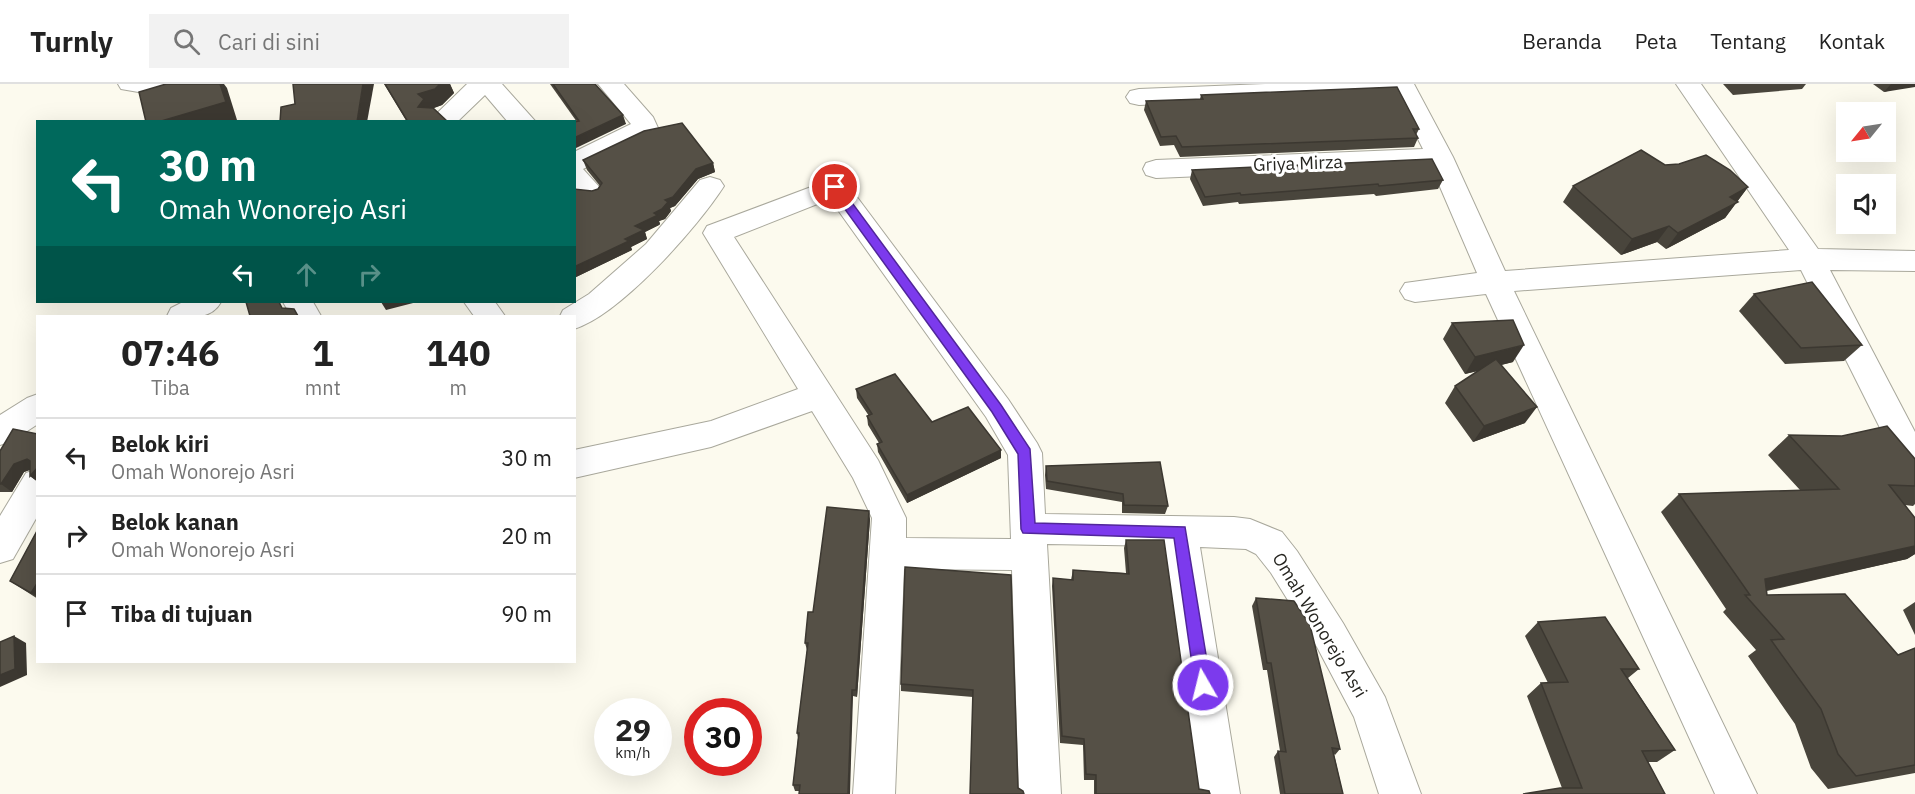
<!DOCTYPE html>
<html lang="id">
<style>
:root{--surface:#fff;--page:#f2f2f2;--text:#222;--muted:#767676;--line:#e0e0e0}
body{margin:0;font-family:"IBM Plex Sans",sans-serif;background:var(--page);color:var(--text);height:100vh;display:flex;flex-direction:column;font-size:22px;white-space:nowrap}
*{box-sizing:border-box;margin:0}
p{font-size:20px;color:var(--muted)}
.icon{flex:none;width:33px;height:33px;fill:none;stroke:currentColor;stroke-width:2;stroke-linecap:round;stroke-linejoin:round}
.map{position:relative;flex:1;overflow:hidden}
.side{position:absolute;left:36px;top:231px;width:540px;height:348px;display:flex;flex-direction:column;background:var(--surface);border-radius:0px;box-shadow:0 6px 24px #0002}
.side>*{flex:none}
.guide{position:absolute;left:36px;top:36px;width:540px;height:183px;border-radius:0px;box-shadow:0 6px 24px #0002;background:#00695c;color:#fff;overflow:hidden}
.needle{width:39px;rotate:240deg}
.buttons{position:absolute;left:1836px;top:18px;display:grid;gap:12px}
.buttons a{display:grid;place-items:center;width:60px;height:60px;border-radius:0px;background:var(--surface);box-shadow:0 6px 24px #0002;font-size:30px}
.speed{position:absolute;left:594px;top:614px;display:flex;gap:12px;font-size:30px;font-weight:700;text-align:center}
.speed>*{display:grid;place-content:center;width:78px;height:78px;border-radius:50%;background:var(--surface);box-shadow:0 6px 24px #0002;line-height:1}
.speed small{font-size:15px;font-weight:400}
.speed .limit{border:9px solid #d22;background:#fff;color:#111}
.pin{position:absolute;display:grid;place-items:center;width:51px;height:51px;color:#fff;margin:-26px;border:3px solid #fff;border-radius:50%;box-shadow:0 2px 6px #0007}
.me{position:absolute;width:66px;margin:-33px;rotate:352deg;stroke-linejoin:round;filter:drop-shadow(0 0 4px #0008)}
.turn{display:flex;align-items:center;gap:21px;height:126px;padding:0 24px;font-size:27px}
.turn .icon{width:78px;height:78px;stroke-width:2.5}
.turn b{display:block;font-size:42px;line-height:51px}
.lanes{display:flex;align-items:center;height:57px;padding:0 24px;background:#0003;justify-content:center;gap:30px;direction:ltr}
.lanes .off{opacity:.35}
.eta{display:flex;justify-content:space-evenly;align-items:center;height:102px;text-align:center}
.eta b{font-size:36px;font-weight:700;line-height:42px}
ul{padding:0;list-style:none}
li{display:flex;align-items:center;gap:18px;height:78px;padding:0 24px;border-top:2px solid var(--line)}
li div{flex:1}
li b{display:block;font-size:22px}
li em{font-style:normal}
header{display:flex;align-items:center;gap:36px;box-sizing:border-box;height:84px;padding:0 30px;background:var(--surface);border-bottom:2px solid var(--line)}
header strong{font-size:28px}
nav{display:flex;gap:33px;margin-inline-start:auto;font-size:21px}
.search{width:420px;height:54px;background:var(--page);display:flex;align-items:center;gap:15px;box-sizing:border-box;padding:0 21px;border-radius:0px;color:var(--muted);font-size:22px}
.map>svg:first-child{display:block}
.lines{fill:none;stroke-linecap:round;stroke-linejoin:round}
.minor-casing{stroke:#a9a89c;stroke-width:2}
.minor{fill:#fff;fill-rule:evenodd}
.wall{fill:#49453c}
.shaded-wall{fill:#3c3831}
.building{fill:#555046;stroke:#3c3831;stroke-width:1.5}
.route{fill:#7c3aed;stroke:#51269a;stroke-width:1.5}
.labels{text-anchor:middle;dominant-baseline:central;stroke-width:6;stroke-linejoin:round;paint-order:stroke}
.street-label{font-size:18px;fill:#262520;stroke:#fff}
</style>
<header>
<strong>Turnly</strong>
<div class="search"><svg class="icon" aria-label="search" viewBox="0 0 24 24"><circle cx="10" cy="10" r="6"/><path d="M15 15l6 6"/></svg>Cari di sini</div>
<nav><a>Beranda</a><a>Peta</a><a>Tentang</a><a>Kontak</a></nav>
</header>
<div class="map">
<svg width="1915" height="710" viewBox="0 0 1915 710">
<rect width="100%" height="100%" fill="#fcfaee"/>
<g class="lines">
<g class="minor-casing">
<g id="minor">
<polygon points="118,0 175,0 172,5 150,10 121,5"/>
<polygon points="467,0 502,0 536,38 508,38 485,11 457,38 428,38"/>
<path d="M598,0H624L653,33L658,44L654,50L583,85L603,107L599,113C589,116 582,116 574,109V68L631,40Z"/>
<polygon points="1265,0 1414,0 1453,73 1505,187 1789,166 1676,0 1701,0 1818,165 1915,167 1915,187 1830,186 1915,348 1915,394 1903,390 1801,186 1514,207 1757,710 1715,710 1486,210 1415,218 1405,215 1400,207 1405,199 1477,189 1431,82 1156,94 1146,91 1143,85 1146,79 1156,76 1423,65 1395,10 1139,21 1130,19 1126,13 1130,7 1139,5"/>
<path d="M710,93L720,96L724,102C698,143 620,231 574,245V232H560L563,226L589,210L646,160L700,96Z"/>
<path d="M835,94L845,97L1008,315L1037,359L1042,369L1045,430L1234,433L1250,435L1282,448L1297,467L1343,539L1385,613L1421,710H1379L1354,633L1317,563L1271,489L1256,470L1246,465L1200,463L1240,710H1198L1164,462L1047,460L1061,710H1019L1012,486L904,485L895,710H853L872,434L853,394L812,327L711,363L574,394V366L711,337L798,305L703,149L707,142ZM830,115L986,333L1008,371L1011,455L906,454V434L878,376L734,153Z"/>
<path d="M183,218H221C210,238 187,232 167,232L171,224Z"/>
<polygon points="283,218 313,218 321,232 291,232"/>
<polygon points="464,218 495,218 505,232 474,232"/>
<polygon points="38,310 38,340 12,357 0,361 0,331 27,314"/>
<polygon points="38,385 38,431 13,475 0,479 0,432 26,389"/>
</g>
</g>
<use href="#minor" class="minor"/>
</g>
<g class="wall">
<polygon points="384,0 450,0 454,9 442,21 433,24 448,38 407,38"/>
<polygon points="550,0 595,0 626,40 577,38"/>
<polygon points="1723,0 1806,0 1802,5 1733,11"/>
<polygon points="1873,0 1915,0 1884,8"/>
<polygon points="1201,11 1419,45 1416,51 1418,54 1414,63 1180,73 1174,61 1160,62 1144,26 1146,17 1200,15"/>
<polygon points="583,76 713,79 715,88 698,95 675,122 670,124 671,127 665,135 659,137 660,140 659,141 645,148 647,155 631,163 632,166 574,194 574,105 592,107 598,105 600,102 587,86"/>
<polygon points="1665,81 1748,103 1725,134 1666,165 1657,158 1621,171 1563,118 1573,102"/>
<polygon points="1192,86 1443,96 1438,105 1376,112 1374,110 1239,120 1238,118 1203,122 1190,95"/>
<polygon points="1754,210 1862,261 1844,277 1785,280 1739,227"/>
<polygon points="1452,239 1513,278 1501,281 1525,339 1473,358 1445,319 1455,302 1478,287 1465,290 1443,255"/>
<polygon points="856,305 932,338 1001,366 1001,374 907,419 878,368 877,360 879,359 868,341 867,332 869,332 857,314"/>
<polygon points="38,350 38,398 30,392 30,386 24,388 12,408 0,408 0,367"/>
<polygon points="1789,351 1915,375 1915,420 1913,422 1905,421 1915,434 1915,470 1907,475 1767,507 1767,511 1898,571 1915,564 1915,689 1828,705 1811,684 1795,640 1748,572 1756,566 1723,528 1726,525 1661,428 1679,410 1800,406 1768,371"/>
<polygon points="1046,382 1168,422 1165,430 1122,429 1122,418 1046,405 1045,391"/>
<polygon points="870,435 857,613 853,612 799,707 795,707 793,701 798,654 797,649 807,566 805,559 813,528"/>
<polygon points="38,445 38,515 10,497"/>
<polygon points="1126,456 1199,705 1210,710 1094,710 1094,696 1084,696 1083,661 1060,659 1052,502 1053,494 1071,496 1073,486 1126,489 1124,464"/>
<polygon points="1011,491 1018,704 970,710 973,613 901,607 901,600"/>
<polygon points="1256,514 1340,665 1335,671 1334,670 1343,710 1280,710 1274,673 1278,667 1280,667 1267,586 1263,586 1252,522"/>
<polygon points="1915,518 1915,551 1903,526"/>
<polygon points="1538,538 1639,585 1628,594 1675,666 1657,678 1648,678 1665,710 1562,704 1527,612 1541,599 1548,599 1525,552"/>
</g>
<g class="shaded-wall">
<polygon points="220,0 224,0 227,4 237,36 232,38 158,38"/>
<polygon points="363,0 374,0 367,38 357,38"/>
<polygon points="440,0 450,0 454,9 442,21 429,26 418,23 418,10"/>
<polygon points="1891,0 1915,0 1915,3 1884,8"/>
<polygon points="623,31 626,40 574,65 574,54"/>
<polygon points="713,79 715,88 698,95 675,122 670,124 671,127 665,135 659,137 660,140 659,141 645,148 647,155 631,163 632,166 574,194 574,183 625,155 635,142 654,129 665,116 696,85"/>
<polygon points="1748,103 1725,134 1666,165 1678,149 1730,113"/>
<polygon points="1669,142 1657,158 1621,171 1632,155"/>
<polygon points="381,218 417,218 386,226"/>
<polygon points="1524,261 1513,278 1465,290 1475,273"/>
<polygon points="1537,323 1525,339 1473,358 1484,342"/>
<polygon points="1001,366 1001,374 907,419 907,411"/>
<polygon points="27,375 37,383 24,388 12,408 1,400 14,380"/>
<polygon points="38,383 38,398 30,392"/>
<polygon points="869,427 870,435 857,613 856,606"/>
<polygon points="1915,462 1915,470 1907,475 1750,510 1765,495"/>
<polygon points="38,498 38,513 31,509"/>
<polygon points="14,552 26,559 27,591 0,603 0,591"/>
<polygon points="852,606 853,612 850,710 848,710"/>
</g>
<g class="building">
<polygon points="166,0 220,0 226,18 158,38 146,38 139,8"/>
<polygon points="293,0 363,0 357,38 280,38 281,23 295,20"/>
<polygon points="385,0 440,0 435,5 418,10 424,15 418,23 433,24 448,38 408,38"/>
<polygon points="553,0 595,0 623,31 574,54 574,38 579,37"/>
<polygon points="1397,3 1419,45 1413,45 1418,54 1182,63 1176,52 1161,53 1146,17 1203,15 1201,11"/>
<polygon points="682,39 713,79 696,85 673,113 665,116 668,118 662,125 654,129 657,131 656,132 635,142 644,146 625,155 629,157 574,183 574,105 592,107 598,105 602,99 583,76 644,47"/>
<polygon points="1641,66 1665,81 1679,80 1706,71 1730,86 1748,103 1730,113 1738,118 1678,149 1669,142 1632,155 1573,102"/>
<polygon points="1432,75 1443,96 1379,102 1378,100 1241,111 1240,109 1205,113 1192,86"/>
<polygon points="1812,198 1862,261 1801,264 1754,210"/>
<polygon points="246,218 279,218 282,224 294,225 298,232 250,232"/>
<polygon points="1513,236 1524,261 1475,273 1452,239"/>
<polygon points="1496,275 1537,323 1484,342 1455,302"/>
<polygon points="895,290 932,338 968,323 1001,366 907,411 877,360 882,358 867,332 872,330 856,305"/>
<polygon points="1887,342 1915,375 1915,402 1889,401 1915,434 1915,462 1765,495 1767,511 1845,510 1898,571 1915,564 1915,681 1856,692 1838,670 1821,625 1771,556 1784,555 1745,511 1750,511 1679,410 1839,405 1789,351 1842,352"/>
<polygon points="13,345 38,350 38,383 30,392 30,377 27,375 14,380 1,400 0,400 0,367"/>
<polygon points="1160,378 1168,422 1124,421 1123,410 1047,397 1046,382"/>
<polygon points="827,423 869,427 856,606 852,606 848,710 799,710 800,701 793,701 799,649 797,649 808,559 805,559 808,528 813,528"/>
<polygon points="38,445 38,498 31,509 10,497"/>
<polygon points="1126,456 1164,456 1199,705 1209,707 1210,710 1096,710 1096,691 1086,690 1084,655 1062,652 1053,494 1073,496 1073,486 1129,490"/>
<polygon points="905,483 1011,491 1018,704 1023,707 1024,710 970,710 973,606 901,600"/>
<polygon points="1256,514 1294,517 1310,541 1340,665 1332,664 1343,710 1285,710 1278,667 1286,668 1271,579 1267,579"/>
<polygon points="1605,533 1639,585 1621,585 1675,666 1642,667 1665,710 1523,710 1560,704 1582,704 1541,599 1568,598 1538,538"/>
<polygon points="14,552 15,585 0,591 0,558"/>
</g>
<polygon class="route" points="835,99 839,101 1001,321 1030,365 1035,439 1185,443 1211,601 1208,606 1203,608 1197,606 1195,601 1174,454 1023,449 1021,445 1018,370 992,328 831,106 830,103"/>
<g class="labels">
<g class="street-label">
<text transform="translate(1298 79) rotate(-2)">Griya Mirza</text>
<text transform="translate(1320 541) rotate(59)">Omah Wonorejo Asri</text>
</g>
</g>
</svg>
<div class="buttons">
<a><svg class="needle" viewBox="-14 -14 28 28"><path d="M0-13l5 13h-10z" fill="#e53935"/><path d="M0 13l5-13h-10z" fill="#767676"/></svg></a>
<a><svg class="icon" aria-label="sound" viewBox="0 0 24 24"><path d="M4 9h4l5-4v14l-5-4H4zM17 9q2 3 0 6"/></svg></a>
</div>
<div class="speed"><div>29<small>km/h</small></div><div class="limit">30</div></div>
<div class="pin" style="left:835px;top:103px;background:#d93025"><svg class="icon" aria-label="arrive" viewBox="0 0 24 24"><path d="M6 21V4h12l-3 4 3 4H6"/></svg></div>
<svg class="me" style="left:1203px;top:601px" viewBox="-20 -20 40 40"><circle r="17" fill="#7c3aed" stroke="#fff" stroke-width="3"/><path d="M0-11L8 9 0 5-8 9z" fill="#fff"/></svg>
<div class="guide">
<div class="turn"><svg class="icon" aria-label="left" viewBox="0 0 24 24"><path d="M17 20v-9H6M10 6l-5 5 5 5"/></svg><div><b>30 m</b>Omah Wonorejo Asri</div></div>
<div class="lanes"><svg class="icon" aria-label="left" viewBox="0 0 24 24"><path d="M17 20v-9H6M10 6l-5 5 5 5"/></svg><svg class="icon off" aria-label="ahead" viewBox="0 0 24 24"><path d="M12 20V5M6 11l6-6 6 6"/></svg><svg class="icon off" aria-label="right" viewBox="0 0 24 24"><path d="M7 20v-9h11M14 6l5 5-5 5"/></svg></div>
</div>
<section class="side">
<div class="eta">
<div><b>07:46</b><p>Tiba</p></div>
<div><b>1</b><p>mnt</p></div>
<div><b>140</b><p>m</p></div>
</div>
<ul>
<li><svg class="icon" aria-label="left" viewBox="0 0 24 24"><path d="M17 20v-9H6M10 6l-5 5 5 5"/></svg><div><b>Belok kiri</b><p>Omah Wonorejo Asri</p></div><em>30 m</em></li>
<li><svg class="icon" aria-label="right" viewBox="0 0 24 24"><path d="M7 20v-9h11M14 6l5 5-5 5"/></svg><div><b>Belok kanan</b><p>Omah Wonorejo Asri</p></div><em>20 m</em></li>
<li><svg class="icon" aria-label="arrive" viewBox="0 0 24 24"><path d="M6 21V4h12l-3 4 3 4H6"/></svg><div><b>Tiba di tujuan</b></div><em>90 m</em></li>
</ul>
</section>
</div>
